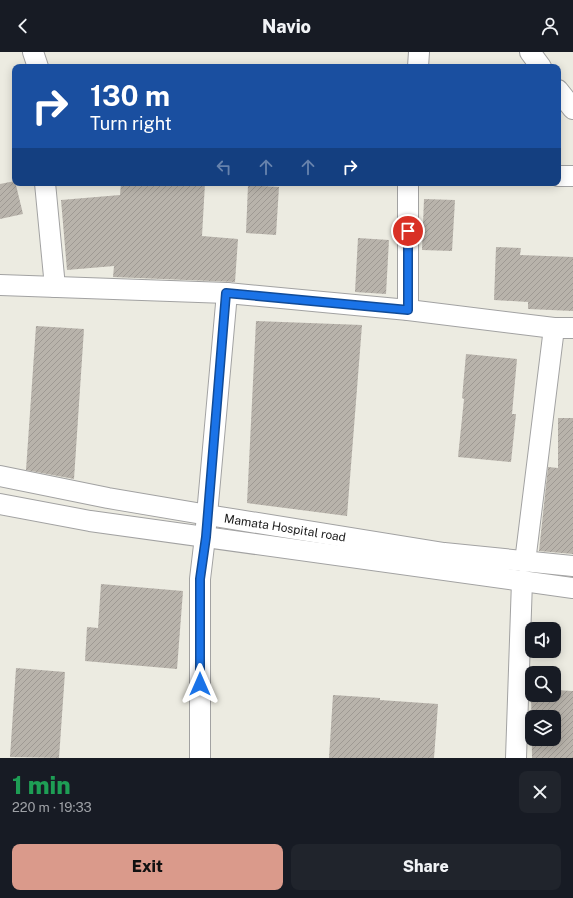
<!DOCTYPE html>
<meta charset="utf-8">
<style>
:root{--surface:#171b24;--page:#20242c;--text:#f1f3f6;--muted:#9ea1a6;--accent:#da9a8b}
body{margin:0;font-family:"Public Sans",sans-serif;background:var(--page);color:var(--text);height:100vh;display:flex;flex-direction:column;font-size:15px;white-space:nowrap}
*{box-sizing:border-box;margin:0}
p{font-size:13px;color:var(--muted)}
.icon{flex:none;width:22px;height:22px;fill:none;stroke:currentColor;stroke-width:2;stroke-linecap:round;stroke-linejoin:round}
.map{position:relative;height:706px;overflow:hidden}
.panel{display:flex;flex-direction:column;background:var(--surface);flex:1}
.panel>*{flex:none}
.hud{position:absolute;left:12px;top:12px;width:549px;height:122px;border-radius:8px;box-shadow:0 2px 10px #0003;background:#1a4fa0;color:#fff;overflow:hidden}
.fabs{position:absolute;left:525px;top:570px;display:grid;gap:8px}
.fabs a{display:grid;place-items:center;width:36px;height:36px;border-radius:8px;background:var(--surface);box-shadow:0 2px 10px #0003;font-size:20px}
.pin{position:absolute;display:grid;place-items:center;width:34px;height:34px;color:#fff;margin:-17px;border:2px solid #fff;border-radius:50%;box-shadow:0 1px 4px #0007}
.me{position:absolute;width:44px;margin:-22px;rotate:0deg;stroke-linejoin:round;filter:drop-shadow(0 0 3px #0008)}
.turn{display:flex;align-items:center;gap:14px;height:84px;padding:0 12px;font-size:18px}
.turn .icon{width:52px;height:52px;stroke-width:2.5}
.turn b{display:block;font-size:28px;line-height:34px}
.lanes{display:flex;align-items:center;height:38px;padding:0 12px;background:#0003;justify-content:center;gap:20px;direction:ltr}
.lanes .off{opacity:.35}
.round{display:grid;place-items:center;flex:none;width:42px;height:42px;border-radius:8px;background:var(--page)}
.headline{display:flex;align-items:center;justify-content:space-between;height:68px;padding:0 12px}
h1{font-size:24px;font-weight:800;line-height:30px;color:#1e9e55}
.primary-button{display:flex;gap:8px;margin-top:auto;padding:8px 12px}
.primary-button a{flex:1;height:46px;border-radius:8px;background:var(--accent);color:#111;font-size:16px;font-weight:800;line-height:46px;text-align:center}
.primary-button a+a{background:var(--page);color:var(--text)}
header{display:flex;justify-content:space-between;align-items:center;height:52px;padding:0 12px;background:var(--surface);font-size:18px;font-weight:800}
.map>svg:first-child{display:block}
.building{fill:url(#building-hatch);fill-rule:evenodd}
.lines{fill:none;stroke-linecap:round;stroke-linejoin:round}
.minor-casing{stroke:#a2a2a2;stroke-width:22}
.minor{stroke:#fff;stroke-width:20}
.route-casing{stroke:#114b97;stroke-width:10}
.route{stroke:#1a73e8;stroke-width:7}
.labels{text-anchor:middle;dominant-baseline:central;stroke-width:3.5;stroke-linejoin:round;paint-order:stroke}
.street-label{font-size:12px;fill:#1b1b1b;stroke:#fff}
</style>
<header><svg class="icon" aria-label="back" viewBox="0 0 24 24"><path d="M15 5l-7 7 7 7"/></svg>Navio<svg class="icon" aria-label="person" viewBox="0 0 24 24"><circle cx="12" cy="8" r="4"/><path d="M4 21q1-7 8-7t8 7"/></svg></header>
<div class="map">
<svg width="573" height="706" viewBox="0 0 573 706">
<defs>
<pattern id="building-hatch" width="6" height="6" patternUnits="userSpaceOnUse"><rect width="6" height="6" fill="#b8b3ab"/><path d="M-1 1l2-2M0 6l6-6M5 7l2-2" fill="none" stroke="#9e9993"/></pattern>
</defs>
<rect width="100%" height="100%" fill="#ecebe1"/>
<g class="building">
<polygon points="15,129 23,162 0,167 0,132"/>
<polygon points="121,131 205,131 202,184 238,187 235,230 113,225 114,214 67,218 61,148 120,143"/>
<polygon points="248,133 279,135 276,183 246,181"/>
<polygon points="424,147 455,148 452,199 422,198"/>
<polygon points="358,186 389,188 386,242 355,240"/>
<polygon points="496,195 521,196 520,203 573,205 573,259 528,257 528,250 494,248"/>
<polygon points="256,269 362,273 347,464 247,451"/>
<polygon points="36,274 84,277 74,427 26,418"/>
<polygon points="466,302 517,307 512,362 516,362 511,410 458,405 464,347 462,346"/>
<polygon points="558,366 573,366 573,502 539,499 548,415 558,416"/>
<polygon points="101,532 183,539 177,617 85,609 87,575 98,576"/>
<polygon points="16,616 65,620 59,706 10,705"/>
<path d="M531,636L532,643H554V638L573,639V706H532ZM532,665H554V687H532Z"/>
<polygon points="333,643 380,646 380,648 438,652 434,706 329,706"/>
</g>
<g class="lines">
<g class="minor-casing">
<g id="minor">
<polyline points="33,0 38,15"/>
<polyline points="530,0 541,15"/>
<polyline points="418,15 419,0"/>
<polyline points="558,38 573,57"/>
<polyline points="558,124 573,124"/>
<polyline points="45,131 55,235"/>
<polyline points="408,131 408,258"/>
<polyline points="0,233 227,241 408,258 554,276 573,276"/>
<polyline points="0,424 108,446 220,465 444,501 573,514"/>
<polyline points="0,452 90,469 573,536"/>
<polyline points="525,510 554,276"/>
<polyline points="200,706 200,527 205,485 227,241"/>
<polyline points="516,706 522,529"/>
</g>
</g>
<use href="#minor" class="minor"/>
</g>
<g class="lines">
<g class="route-casing">
<polyline id="route" points="200,632 200,527 206,485 226,241 408,258 408,179"/>
</g>
<use href="#route" class="route"/>
</g>
<g class="labels">
<g class="street-label">
<text transform="translate(285 476) rotate(9)">Mamata Hospital road</text>
</g>
</g>
</svg>
<div class="fabs">
<a><svg class="icon" aria-label="sound" viewBox="0 0 24 24"><path d="M4 9h4l5-4v14l-5-4H4zM17 9q2 3 0 6"/></svg></a>
<a><svg class="icon" aria-label="search" viewBox="0 0 24 24"><circle cx="10" cy="10" r="6"/><path d="M15 15l6 6"/></svg></a>
<a><svg class="icon" aria-label="layers" viewBox="0 0 24 24"><path d="M12 4l9 5-9 5-9-5zM3 14l9 5 9-5"/></svg></a>
</div>
<div class="pin" style="left:408px;top:179px;background:#d93025"><svg class="icon" aria-label="arrive" viewBox="0 0 24 24"><path d="M6 21V4h12l-3 4 3 4H6"/></svg></div>
<svg class="me" style="left:200px;top:632px" viewBox="-20 -20 40 40"><path d="M0-17L14 15 0 8-14 15z" fill="#1a73e8" stroke="#fff" stroke-width="4"/></svg>
<div class="hud">
<div class="turn"><svg class="icon" aria-label="right" viewBox="0 0 24 24"><path d="M7 20v-9h11M14 6l5 5-5 5"/></svg><div><b>130 m</b>Turn right</div></div>
<div class="lanes"><svg class="icon off" aria-label="left" viewBox="0 0 24 24"><path d="M17 20v-9H6M10 6l-5 5 5 5"/></svg><svg class="icon off" aria-label="ahead" viewBox="0 0 24 24"><path d="M12 20V5M6 11l6-6 6 6"/></svg><svg class="icon off" aria-label="ahead" viewBox="0 0 24 24"><path d="M12 20V5M6 11l6-6 6 6"/></svg><svg class="icon" aria-label="right" viewBox="0 0 24 24"><path d="M7 20v-9h11M14 6l5 5-5 5"/></svg></div>
</div>
</div>
<section class="panel">
<div class="headline"><div><h1>1 min</h1><p>220 m · 19:33</p></div><a class="round"><svg class="icon" aria-label="close" viewBox="0 0 24 24"><path d="M6 6l12 12M18 6L6 18"/></svg></a></div>
<div class="primary-button"><a>Exit</a><a>Share</a></div>
</section>
